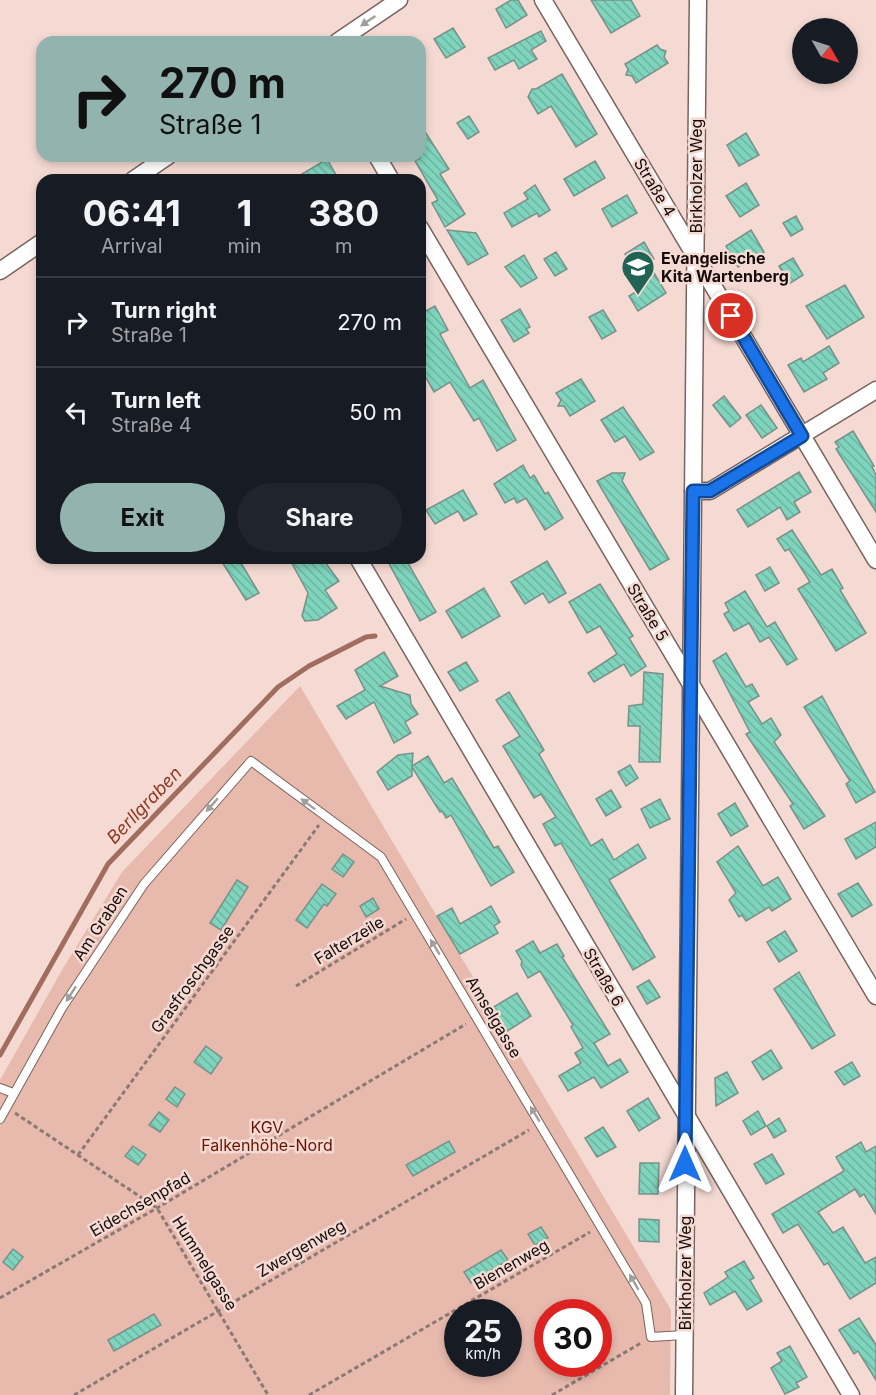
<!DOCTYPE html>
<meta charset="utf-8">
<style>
:root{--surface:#171b24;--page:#20242c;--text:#f1f3f6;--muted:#9ea1a6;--line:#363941;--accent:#93b3ae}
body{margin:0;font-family:Inter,sans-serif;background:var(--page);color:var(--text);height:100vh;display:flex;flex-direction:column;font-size:22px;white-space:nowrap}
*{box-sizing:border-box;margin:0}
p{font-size:20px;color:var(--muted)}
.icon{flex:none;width:33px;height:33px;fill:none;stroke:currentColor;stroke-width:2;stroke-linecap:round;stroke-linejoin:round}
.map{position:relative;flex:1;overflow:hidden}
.panel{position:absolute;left:36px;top:174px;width:390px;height:390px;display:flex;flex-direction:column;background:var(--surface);border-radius:18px;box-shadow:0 3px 9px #0003}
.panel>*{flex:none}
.hud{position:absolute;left:36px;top:36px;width:390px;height:126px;border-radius:18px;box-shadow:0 3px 9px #0003;background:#93b3ae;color:#111;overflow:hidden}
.needle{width:39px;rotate:129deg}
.controls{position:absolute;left:792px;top:18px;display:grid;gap:12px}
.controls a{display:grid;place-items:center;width:66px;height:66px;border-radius:50%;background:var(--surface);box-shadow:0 3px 9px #0003;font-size:30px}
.speed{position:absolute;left:444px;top:1299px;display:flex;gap:12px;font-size:30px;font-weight:700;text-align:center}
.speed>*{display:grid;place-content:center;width:78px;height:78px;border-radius:50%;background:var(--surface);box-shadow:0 3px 9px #0003;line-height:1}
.speed small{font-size:15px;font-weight:400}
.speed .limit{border:9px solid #d22;background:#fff;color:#111}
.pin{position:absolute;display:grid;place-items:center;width:51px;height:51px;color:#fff;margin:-26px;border:3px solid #fff;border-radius:50%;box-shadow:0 2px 6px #0007}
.me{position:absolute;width:66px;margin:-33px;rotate:0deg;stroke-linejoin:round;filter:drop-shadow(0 0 4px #0008)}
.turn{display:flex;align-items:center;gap:21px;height:126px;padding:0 24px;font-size:27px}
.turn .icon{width:78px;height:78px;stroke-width:2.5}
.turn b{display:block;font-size:42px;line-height:51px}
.eta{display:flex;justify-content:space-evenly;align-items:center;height:102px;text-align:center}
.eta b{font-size:36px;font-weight:700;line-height:42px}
.cta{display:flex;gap:12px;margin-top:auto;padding:12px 24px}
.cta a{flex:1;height:69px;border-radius:36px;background:var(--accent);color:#111;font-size:24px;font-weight:700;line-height:69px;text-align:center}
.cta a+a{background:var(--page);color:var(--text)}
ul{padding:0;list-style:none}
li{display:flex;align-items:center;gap:18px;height:90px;padding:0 24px;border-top:2px solid var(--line)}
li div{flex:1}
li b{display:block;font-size:22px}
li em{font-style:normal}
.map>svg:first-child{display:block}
.green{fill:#e8baae;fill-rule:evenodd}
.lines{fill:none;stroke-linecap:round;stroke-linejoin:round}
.stream{stroke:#a16d5f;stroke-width:5}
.building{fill:url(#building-back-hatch);stroke:#789189;stroke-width:1.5}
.lane-casing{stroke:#7a635d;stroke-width:10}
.street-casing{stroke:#7a635d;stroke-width:19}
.path{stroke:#8b7974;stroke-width:3;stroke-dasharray:4.5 3;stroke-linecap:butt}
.lane{stroke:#fff;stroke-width:8}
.street{stroke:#fff;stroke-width:16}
.oneway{fill:#a19e9d}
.route-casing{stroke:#114b97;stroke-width:15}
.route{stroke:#1a73e8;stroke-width:10}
.labels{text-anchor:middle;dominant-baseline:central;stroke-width:5;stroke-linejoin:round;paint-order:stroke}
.street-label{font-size:16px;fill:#150c0a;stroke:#f5dad3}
.poi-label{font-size:16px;font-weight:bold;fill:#150c0a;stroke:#f5dad3;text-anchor:start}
.park-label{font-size:16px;fill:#661400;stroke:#f5dad3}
.water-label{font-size:18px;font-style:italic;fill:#8d3923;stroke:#f5dad3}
</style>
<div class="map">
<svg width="876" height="1395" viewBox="0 0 876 1395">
<defs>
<pattern id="building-back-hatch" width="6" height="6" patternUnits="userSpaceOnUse" patternTransform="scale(1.5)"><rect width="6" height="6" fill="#7fd4bd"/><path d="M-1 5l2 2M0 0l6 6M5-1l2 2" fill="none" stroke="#6db5a1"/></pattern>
</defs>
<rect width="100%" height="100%" fill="#f5dad3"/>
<path class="green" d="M300,686L671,1310L670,1395H0V1080L62,970L122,872ZM458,1312H508V1364H458ZM548,1312H598V1364H548Z"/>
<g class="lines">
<polyline class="stream" points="0,1055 108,864 278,687 309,666 366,637 375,636"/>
</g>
<g class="building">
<polygon points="511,0 518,0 527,15 506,28 496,9"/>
<polygon points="591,0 631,0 640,16 611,33"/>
<polygon points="453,28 465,47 446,58 434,39"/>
<polygon points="541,31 546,41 531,50 537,59 519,69 514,60 495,70 488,58"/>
<polygon points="657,45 660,49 666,51 664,57 668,63 636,83 632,76 626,75 628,69 625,64"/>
<polygon points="562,74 597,134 576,147 551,106 538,114 528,97 532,89 536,89"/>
<polygon points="469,116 479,132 468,139 457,123"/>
<polygon points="420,124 449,169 440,174 465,214 445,227 432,203 438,200 415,161 420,158"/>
<polygon points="746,133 759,155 739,166 727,145"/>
<polygon points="327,159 339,180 292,180"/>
<polygon points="595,161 605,178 574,196 564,179"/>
<polygon points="746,183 759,205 740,217 726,196"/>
<polygon points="535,185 550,210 539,217 537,213 512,227 504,213 528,199 524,193"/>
<polygon points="627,195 637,213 612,227 602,209"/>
<polygon points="796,216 803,229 791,236 783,223"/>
<polygon points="447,230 476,233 488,254 468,265"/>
<polygon points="751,230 764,252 738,267 726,246"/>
<polygon points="644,242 654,259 648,263 666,293 638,311 629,296 644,287 625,254"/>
<polygon points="556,252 567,269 555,276 544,259"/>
<polygon points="524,255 537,278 521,287 505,267"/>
<polygon points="793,258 803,275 789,284 779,266"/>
<polygon points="845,285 864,317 827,339 806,306"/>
<polygon points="435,306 448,330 440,334 470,388 483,380 516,440 497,451 479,418 474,421 450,382 434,392 420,367 420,314"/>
<polygon points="520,309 530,327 526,329 529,333 514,342 501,320"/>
<polygon points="603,310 616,331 602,339 589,317"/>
<polygon points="829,346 839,363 823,373 827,379 804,392 788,365 801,358 803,362"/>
<polygon points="581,379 595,401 570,416 564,406 558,406 561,400 556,393"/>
<polygon points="724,396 741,418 730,427 713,405"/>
<polygon points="761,405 777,428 762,438 746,415"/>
<polygon points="623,407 654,452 640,460 625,436 615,442 601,420"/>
<polygon points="853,431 874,466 872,467 876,475 876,512 836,449 839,447 835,442"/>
<polygon points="523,465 530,478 534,475 545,494 548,492 563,518 545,530 526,498 517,503 514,498 505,503 494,484"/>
<polygon points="799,472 811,492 794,502 800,512 787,520 780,507 748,527 737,510"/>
<polygon points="612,473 625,473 622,481 669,559 650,570 597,481"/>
<polygon points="463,490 477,514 464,521 458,511 435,524 426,510"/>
<polygon points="792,530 821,575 832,569 843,588 840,590 866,633 836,651 798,589 810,582 789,549 785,551 777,539"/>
<polygon points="229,558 238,558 259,593 246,600 222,562"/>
<polygon points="289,558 322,558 339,581 325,590 337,608 318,620 305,621 302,616 308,593"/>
<polygon points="386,558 405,558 436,612 420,621"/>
<polygon points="547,561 566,593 549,603 543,593 525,604 511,582"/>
<polygon points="770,567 779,583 765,591 756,575"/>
<polygon points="600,584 633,636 629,638 646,666 631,676 624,664 594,682 588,673 617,654 600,626 587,633 569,602"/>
<polygon points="484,588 500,616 462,638 446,611"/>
<polygon points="745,591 767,627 775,622 797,659 787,665 769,637 760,642 749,623 734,631 724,614 729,611 725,603"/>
<polygon points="384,652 398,676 380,686 410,695 411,704 418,714 405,722 411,733 394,743 374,702 346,719 337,706 365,690 355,670"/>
<polygon points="726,653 746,687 752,684 759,696 748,702 762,724 771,718 781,735 774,742 825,816 804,829 790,806 793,804 746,734 750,732 713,661"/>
<polygon points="466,662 478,681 460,691 448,672"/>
<polygon points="644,672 663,674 660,762 639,762 640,726 628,726 629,706 643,704"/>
<polygon points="509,692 544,750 539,754 591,846 602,839 614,860 638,844 646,858 609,880 655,957 633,970 561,843 555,846 543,824 556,817 541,794 534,798 503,746 520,736 496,700"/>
<polygon points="822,696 875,792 856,803 846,784 850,781 804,707"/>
<polygon points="413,753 412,766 428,756 444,783 452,778 494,848 498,846 514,872 491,886 451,815 446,818 442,811 440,812 412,767 412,776 388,790 377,772 398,755"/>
<polygon points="630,765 638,778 626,786 618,772"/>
<polygon points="611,790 621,807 606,816 596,799"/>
<polygon points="660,799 670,819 650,828 641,809"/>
<polygon points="735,803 748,826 731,836 718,814"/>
<polygon points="876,822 876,847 856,859 845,839"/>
<polygon points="738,846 763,886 778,877 791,899 772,911 769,907 746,921 742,915 739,917 729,900 736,893 717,862"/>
<polygon points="343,854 354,862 343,877 332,869"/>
<polygon points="237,880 248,887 221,930 210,923"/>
<polygon points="858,883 872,905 852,917 838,894"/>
<polygon points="322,884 336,894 327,906 324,904 307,928 296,920"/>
<polygon points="373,898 379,909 366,917 360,906"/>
<polygon points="491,906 500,922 494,926 498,933 460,954 437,916 452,908 460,924"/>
<polygon points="785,931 797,951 779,962 767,942"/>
<polygon points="533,941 540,953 557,944 564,956 562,957 610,1034 594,1043 608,1066 620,1059 628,1072 601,1088 594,1077 568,1091 559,1076 581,1063 575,1053 583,1048 571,1027 573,1025 540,971 528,978 521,965 522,961 516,951"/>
<polygon points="799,972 835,1035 812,1049 774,989"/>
<polygon points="649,980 660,997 647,1004 637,987"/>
<polygon points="517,993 531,1016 506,1032 492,1008"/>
<polygon points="206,1046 222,1058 211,1074 194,1062"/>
<polygon points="771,1050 782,1068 763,1080 752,1062"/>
<polygon points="852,1062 860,1076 844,1085 835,1072"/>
<polygon points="727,1072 738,1093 716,1106 715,1078"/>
<polygon points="175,1087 185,1094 177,1107 166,1099"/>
<polygon points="648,1098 660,1118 639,1131 627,1111"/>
<polygon points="758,1111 766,1126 751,1135 743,1121"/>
<polygon points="159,1112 169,1120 160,1132 149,1125"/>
<polygon points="779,1118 786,1131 774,1138 767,1126"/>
<polygon points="603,1127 616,1147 597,1157 585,1138"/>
<polygon points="449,1141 455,1152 413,1176 406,1165"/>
<polygon points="861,1142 866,1152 876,1146 876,1214 864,1194 860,1197 855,1189 818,1212 833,1233 843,1227 865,1263 876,1257 876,1283 850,1299 828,1263 824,1265 798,1224 783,1233 772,1214 844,1171 836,1157"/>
<polygon points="133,1146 146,1155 138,1165 125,1156"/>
<polygon points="772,1154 784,1174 766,1184 754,1164"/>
<polygon points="640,1163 659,1163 658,1194 639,1194"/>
<polygon points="639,1219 659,1220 659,1242 639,1241"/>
<polygon points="541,1227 548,1238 535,1245 528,1234"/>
<polygon points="13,1249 23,1257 13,1270 3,1262"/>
<polygon points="501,1250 508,1260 471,1283 464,1272"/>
<polygon points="744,1261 754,1278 750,1280 762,1301 747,1310 735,1291 710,1305 704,1293 728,1277 725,1272"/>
<polygon points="154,1314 161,1325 114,1351 108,1340"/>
<polygon points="859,1318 876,1345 876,1380 858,1351 854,1354 839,1330"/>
<polygon points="790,1346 807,1377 796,1383 799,1387 785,1394 771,1368 782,1361 777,1353"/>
</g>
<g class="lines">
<g class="lane-casing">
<g id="lane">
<polyline points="0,1088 13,1093"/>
<polyline points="0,1119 62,1008 144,884 251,761 381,857 646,1303 651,1337 684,1335"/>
</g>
</g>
<g class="street-casing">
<g id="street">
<polyline points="543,0 876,560"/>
<polyline points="337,42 399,0"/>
<polyline points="377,156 391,180"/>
<polyline points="133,180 168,156"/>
<polyline points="420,228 876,996"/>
<polyline points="0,271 42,242"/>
<polyline points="693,491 710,491 876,390"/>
<polyline points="358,558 851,1395"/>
<polyline points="684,1395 698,0"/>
</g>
</g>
<g class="path">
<polyline points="296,986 406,919"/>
<polyline points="15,1113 157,1208 268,1395"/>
<polyline points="78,1155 319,825"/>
<polyline points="0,1298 157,1208 466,1024"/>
<polyline points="74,1395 529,1130"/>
<polyline points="309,1395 590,1232"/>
<polyline points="552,1395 641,1343"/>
</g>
<use href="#lane" class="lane"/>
<use href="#street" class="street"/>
</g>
<defs><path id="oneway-solid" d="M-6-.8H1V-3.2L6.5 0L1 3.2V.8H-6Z" transform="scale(1.5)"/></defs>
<g class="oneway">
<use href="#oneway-solid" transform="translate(368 21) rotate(146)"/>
<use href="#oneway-solid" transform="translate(308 804) rotate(-143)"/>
<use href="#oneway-solid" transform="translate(212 805) rotate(131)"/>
<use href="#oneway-solid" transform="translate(435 947) rotate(-121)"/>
<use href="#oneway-solid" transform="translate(71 994) rotate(123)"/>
<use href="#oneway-solid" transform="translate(535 1114) rotate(-121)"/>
<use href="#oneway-solid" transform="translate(634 1282) rotate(-120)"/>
</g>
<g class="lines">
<g class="route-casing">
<polyline id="route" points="685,1164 693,491 710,491 802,436 731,316"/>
</g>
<use href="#route" class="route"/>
</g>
<defs>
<g id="school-pin" transform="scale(1.725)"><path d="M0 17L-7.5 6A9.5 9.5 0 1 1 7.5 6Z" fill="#216455" stroke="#f5dad3"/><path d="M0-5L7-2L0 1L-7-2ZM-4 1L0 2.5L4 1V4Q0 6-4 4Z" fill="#fff"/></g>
</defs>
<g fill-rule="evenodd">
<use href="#school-pin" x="638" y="267"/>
</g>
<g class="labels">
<g class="street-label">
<text transform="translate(696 176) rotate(-90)">Birkholzer Weg</text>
<text transform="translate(655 187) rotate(59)">Straße 4</text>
<text transform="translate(648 612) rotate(59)">Straße 5</text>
<text transform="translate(100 923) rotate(-57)">Am Graben</text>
<text transform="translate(349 940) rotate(-31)">Falterzeile</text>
<text transform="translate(604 977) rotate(60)">Straße 6</text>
<text transform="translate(192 979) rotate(-54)">Grasfroschgasse</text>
<text transform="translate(494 1017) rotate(59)">Amselgasse</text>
<text transform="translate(140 1204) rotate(-30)">Eidechsenpfad</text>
<text transform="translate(301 1248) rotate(-30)">Zwergenweg</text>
<text transform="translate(205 1263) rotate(58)">Hummelgasse</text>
<text transform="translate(511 1264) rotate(-30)">Bienenweg</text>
<text transform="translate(685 1273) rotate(-90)">Birkholzer Weg</text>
</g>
<g class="poi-label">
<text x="661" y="258">Evangelische<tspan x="661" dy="18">Kita Wartenberg</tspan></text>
</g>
<g class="park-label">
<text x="267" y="1127">KGV<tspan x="267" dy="18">Falkenhöhe-Nord</tspan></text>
</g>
<g class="water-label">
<text transform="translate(144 805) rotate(-46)">Berllgraben</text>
</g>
</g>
</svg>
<div class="controls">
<a><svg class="needle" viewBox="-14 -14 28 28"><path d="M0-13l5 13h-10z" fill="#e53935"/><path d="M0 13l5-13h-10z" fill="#9ea1a6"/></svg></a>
</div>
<div class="speed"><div>25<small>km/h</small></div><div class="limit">30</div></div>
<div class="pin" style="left:731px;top:316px;background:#d93025"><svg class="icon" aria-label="arrive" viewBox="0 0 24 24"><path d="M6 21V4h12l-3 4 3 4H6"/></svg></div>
<svg class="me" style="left:685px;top:1164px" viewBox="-20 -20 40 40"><path d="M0-17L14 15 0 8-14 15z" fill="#1a73e8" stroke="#fff" stroke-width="4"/></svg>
<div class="hud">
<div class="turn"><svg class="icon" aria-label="right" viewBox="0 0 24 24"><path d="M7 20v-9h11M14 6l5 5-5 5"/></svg><div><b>270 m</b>Straße 1</div></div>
</div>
<section class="panel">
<div class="eta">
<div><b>06:41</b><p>Arrival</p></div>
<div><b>1</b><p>min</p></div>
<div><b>380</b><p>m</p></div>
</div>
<ul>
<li><svg class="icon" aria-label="right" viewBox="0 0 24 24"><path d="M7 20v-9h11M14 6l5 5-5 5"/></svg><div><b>Turn right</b><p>Straße 1</p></div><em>270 m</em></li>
<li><svg class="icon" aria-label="left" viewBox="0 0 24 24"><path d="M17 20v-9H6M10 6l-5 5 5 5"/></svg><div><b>Turn left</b><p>Straße 4</p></div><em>50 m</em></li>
</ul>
<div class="cta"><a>Exit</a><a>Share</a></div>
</section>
</div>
